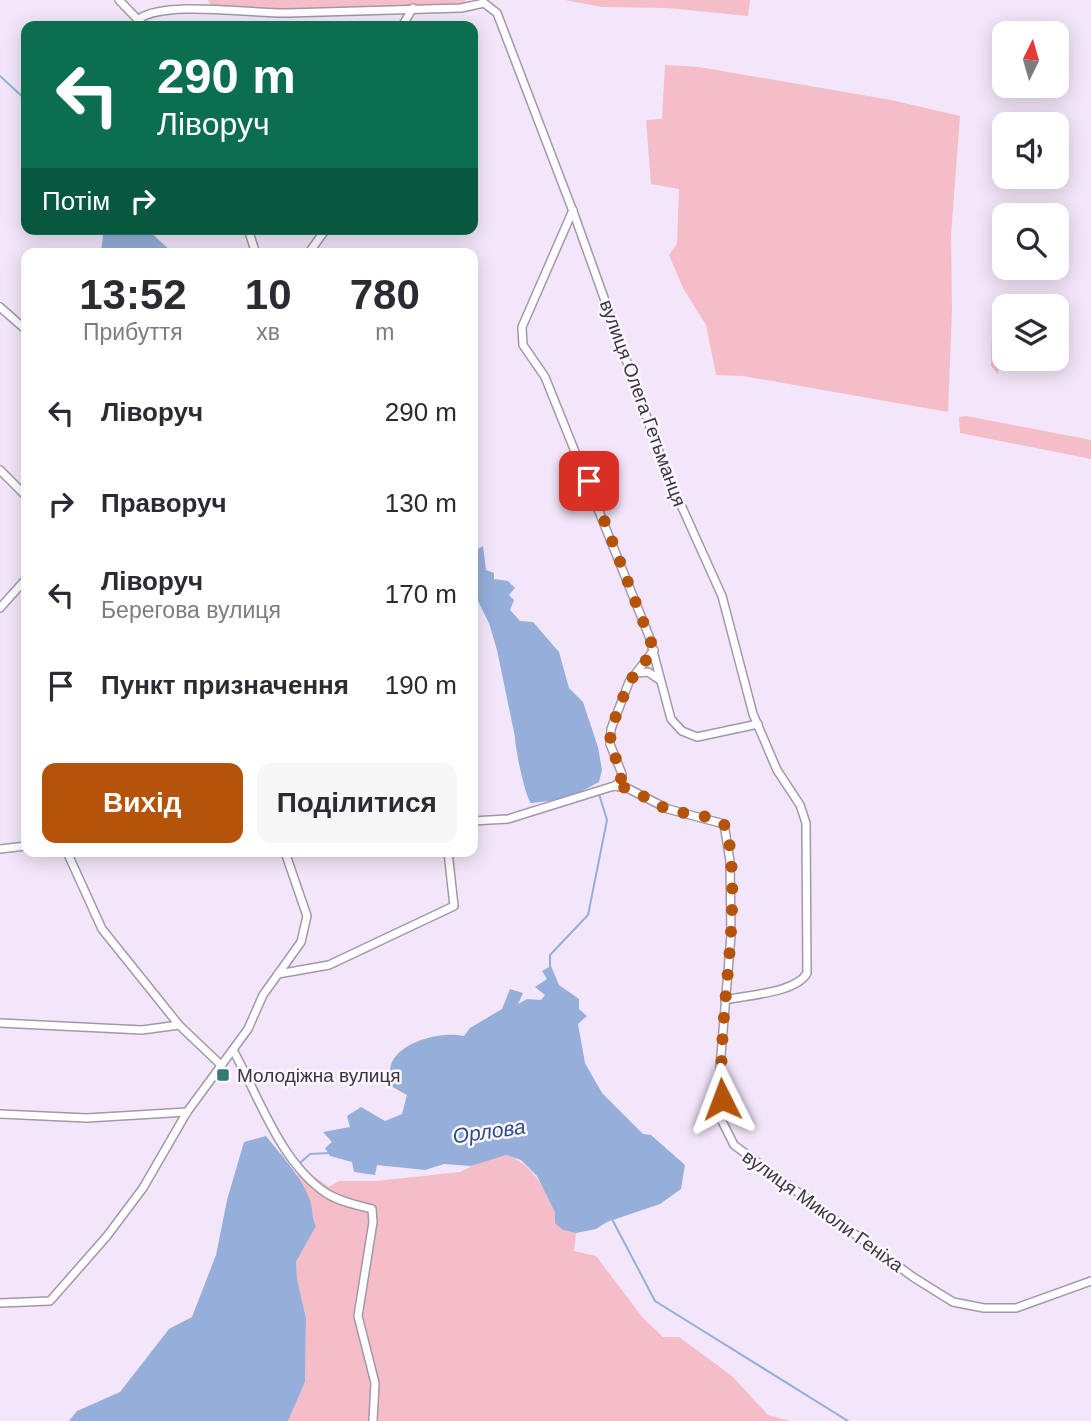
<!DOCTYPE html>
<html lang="uk">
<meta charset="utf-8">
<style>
:root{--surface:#fff;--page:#f7f7f7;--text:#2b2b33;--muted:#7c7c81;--accent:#b45309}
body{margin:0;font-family:Arial,sans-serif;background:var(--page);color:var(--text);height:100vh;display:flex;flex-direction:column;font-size:26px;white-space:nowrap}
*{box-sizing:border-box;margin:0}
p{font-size:23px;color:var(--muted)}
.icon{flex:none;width:38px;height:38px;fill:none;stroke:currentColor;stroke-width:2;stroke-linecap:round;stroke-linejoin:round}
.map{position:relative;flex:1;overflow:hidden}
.drawer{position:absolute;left:21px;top:248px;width:457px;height:609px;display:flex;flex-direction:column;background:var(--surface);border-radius:14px;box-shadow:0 4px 18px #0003}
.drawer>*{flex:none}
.guide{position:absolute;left:21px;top:21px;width:457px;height:214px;border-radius:14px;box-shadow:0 4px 18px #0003;background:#0b6e4f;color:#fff;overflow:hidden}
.needle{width:46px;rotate:5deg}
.fabs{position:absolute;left:992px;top:21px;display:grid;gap:14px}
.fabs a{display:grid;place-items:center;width:77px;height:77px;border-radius:14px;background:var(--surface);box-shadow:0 4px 18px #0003;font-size:35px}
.pin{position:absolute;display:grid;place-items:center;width:60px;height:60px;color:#fff;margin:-30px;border-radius:14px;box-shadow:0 4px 10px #0006}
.me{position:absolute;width:77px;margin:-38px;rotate:357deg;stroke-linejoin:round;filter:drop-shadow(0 0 5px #0008)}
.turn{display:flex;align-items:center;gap:24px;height:147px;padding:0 21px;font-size:32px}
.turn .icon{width:91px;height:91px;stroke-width:2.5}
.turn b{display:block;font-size:49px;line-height:60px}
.then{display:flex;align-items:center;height:66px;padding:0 21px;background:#0003;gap:14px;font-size:26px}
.eta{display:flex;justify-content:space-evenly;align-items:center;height:119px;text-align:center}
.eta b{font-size:42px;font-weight:700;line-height:49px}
.action{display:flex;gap:14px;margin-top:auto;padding:14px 21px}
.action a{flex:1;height:80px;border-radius:14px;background:var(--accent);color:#fff;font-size:28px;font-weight:700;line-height:80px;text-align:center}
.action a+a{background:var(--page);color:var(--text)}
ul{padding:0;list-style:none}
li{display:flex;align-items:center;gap:21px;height:91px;padding:0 21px}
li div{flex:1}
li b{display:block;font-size:26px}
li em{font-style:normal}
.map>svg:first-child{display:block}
.green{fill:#f4bdc8}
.water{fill:#95aeda}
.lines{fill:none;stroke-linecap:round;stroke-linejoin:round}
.stream{stroke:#95aeda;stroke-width:2}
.minor-casing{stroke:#a397aa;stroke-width:10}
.minor{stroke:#fff;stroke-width:7}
.route{stroke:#b45309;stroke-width:12;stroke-dasharray:0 21.6}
.poi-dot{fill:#347a70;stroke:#fbf6ff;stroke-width:2.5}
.labels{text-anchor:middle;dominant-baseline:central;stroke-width:5;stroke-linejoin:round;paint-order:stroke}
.street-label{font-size:19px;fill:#3b363e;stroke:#fbf6ff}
.poi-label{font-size:19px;fill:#3b363e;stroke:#fbf6ff;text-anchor:start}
.water-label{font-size:21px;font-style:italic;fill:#2e4d83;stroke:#fbf6ff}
</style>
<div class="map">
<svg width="1091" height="1421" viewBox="0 0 1091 1421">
<rect width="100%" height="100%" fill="#f3e6fa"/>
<g class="green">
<polygon points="208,0 466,0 465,4 304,9 212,7"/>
<polygon points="565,0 750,0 748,16 667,8 602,7"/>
<polygon points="665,65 699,67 891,100 960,116 951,235 952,309 948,412 743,376 716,375 706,325 683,288 669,255 677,244 679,189 651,184 646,120 662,119"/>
<polygon points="992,332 996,332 1002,342 998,374 991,366"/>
<polygon points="966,416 1091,440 1091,459 960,433 959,417"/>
<path d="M506,1155C539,1166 550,1201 563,1230L576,1233L574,1251L596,1256L643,1318L663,1337H679L732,1376L768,1415L790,1421H288L305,1382L306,1318L297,1279L296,1262L316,1226L311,1217V1202L296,1175L308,1172L329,1187L339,1181H376L460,1172L484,1160Z"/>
</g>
<g class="water">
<polygon points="104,229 147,229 174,254 104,254 101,251"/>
<path d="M483,546L486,570L494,573V579L508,581L515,588L509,595L514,600L510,610L520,621L533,622L559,652L569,688L583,702L598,747L602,770L599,782L567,799L531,803C525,796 515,748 515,737L497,650L489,623L473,591V547L478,549Z"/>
<path d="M551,966L559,985L579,999V1009L587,1016L578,1024L585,1063L602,1093L643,1134L651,1135L685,1165L681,1189L660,1204L607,1222L596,1229L576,1233L563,1230L555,1223V1212L537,1176L521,1160L506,1155L471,1166L444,1164L425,1170L377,1165L375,1175L354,1172L352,1162L330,1156L325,1148L332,1142L323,1132L350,1127L347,1116L361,1107L385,1121L402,1114L407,1095L389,1085C390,1079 389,1068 392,1062C403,1040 443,1031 464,1036L470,1028L502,1009L510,989L523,993L518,1004L527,999L541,1000L545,995L535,987L547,979L542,971Z"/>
<path d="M266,1136C281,1155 301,1176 310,1200C313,1209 311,1217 316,1226L296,1262L297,1279L306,1318L305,1382L288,1421H69L77,1411L120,1392L169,1329L192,1317L216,1255L227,1200L244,1142Z"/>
</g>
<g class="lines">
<g class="stream">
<polyline points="0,76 26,100"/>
<polyline points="550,967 550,955 588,915 607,820 599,794"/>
<polyline points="300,1163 310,1154 330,1153"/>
<polyline points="613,1221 655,1301 848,1421"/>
</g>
<g class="minor-casing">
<g id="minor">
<polyline points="119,0 144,26"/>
<path d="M139,19C166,0 252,14 288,13C346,11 403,10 461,8L484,3L497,13L574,214L667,474L722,596L753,714L777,770L800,805L806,823L807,973C796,993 747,995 725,1000"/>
<polyline points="402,26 413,8"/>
<polyline points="573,210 522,327 523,345 545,377 649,636 671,719 682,731 697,737 758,724"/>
<polyline points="248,229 256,254"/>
<polyline points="308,254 326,229"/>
<polyline points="0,307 26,330"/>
<polyline points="0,470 26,496"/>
<polyline points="0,608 26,579"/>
<polyline points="637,673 648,672 660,680"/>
<polyline points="615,786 621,780 622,774 610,744 611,729 629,682 654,650"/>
<polyline points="472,821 508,819 614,786 627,788 668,809 724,824 730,861 731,935 720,1067 722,1121 734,1145 913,1277 953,1302 984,1308 1016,1308 1091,1281"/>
<polyline points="0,849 26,846"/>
<polyline points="67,852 102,929 179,1025 221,1065"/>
<polyline points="278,974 329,965 454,906 448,852"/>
<polyline points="0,1023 142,1030 179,1025"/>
<path d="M233,1050C259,1097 280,1162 326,1193C340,1202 357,1205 372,1209L373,1222L358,1316L375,1383L373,1421"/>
<polyline points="0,1114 87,1118 187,1112"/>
<polyline points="0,1303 50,1301 107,1236 143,1188 187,1112 248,1029 263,995 301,942 307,916 285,852"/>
</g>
</g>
<use href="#minor" class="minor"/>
</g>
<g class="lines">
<path class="route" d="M589,481L654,650L629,682L611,729L610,744L622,774L620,783L614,786C634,786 651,804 670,810C686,815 717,814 727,828C743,918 717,1009 722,1099"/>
</g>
<rect class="poi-dot" x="216" y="1068" width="14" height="14" rx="3.5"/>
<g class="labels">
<g class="street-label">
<text transform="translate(643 403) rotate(70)">вулиця Олега Гетьманця</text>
<text transform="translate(823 1211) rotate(36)">вулиця Миколи Геніха</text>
</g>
<g class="poi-label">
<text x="237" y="1075">Молодіжна вулиця</text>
</g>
<g class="water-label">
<text transform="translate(489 1131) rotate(-8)">Орлова</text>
</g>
</g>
</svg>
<div class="fabs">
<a><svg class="needle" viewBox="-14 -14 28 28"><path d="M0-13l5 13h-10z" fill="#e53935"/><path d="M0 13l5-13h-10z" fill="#7c7c81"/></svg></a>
<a><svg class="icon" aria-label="sound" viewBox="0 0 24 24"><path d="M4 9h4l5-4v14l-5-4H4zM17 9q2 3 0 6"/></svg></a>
<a><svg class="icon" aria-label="search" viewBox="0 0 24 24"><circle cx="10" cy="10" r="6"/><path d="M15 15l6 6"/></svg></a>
<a><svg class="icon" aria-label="layers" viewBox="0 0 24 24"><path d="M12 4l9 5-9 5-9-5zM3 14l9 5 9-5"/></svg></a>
</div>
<div class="pin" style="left:589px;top:481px;background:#d93025"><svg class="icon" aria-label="arrive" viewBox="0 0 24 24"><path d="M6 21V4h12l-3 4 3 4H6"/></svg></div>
<svg class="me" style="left:722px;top:1099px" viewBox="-20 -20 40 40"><path d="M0-17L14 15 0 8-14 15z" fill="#b45309" stroke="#fff" stroke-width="4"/></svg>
<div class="guide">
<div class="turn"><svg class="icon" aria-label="left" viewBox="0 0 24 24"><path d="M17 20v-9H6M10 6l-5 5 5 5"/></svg><div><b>290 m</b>Ліворуч</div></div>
<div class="then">Потім<svg class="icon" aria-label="right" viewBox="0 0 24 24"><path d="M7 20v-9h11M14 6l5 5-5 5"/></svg></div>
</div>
<section class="drawer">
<div class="eta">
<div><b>13:52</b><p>Прибуття</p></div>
<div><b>10</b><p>хв</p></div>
<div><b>780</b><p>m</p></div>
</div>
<ul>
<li><svg class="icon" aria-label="left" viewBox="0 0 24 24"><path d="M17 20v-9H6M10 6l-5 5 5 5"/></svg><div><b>Ліворуч</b></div><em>290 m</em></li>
<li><svg class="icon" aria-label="right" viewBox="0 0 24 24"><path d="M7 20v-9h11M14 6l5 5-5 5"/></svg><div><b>Праворуч</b></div><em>130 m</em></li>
<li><svg class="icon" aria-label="left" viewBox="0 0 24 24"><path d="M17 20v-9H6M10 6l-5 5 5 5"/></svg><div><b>Ліворуч</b><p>Берегова вулиця</p></div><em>170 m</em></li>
<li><svg class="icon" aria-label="arrive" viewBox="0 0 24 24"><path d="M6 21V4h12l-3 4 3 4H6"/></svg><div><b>Пункт призначення</b></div><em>190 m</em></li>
</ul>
<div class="action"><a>Вихід</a><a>Поділитися</a></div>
</section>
</div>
